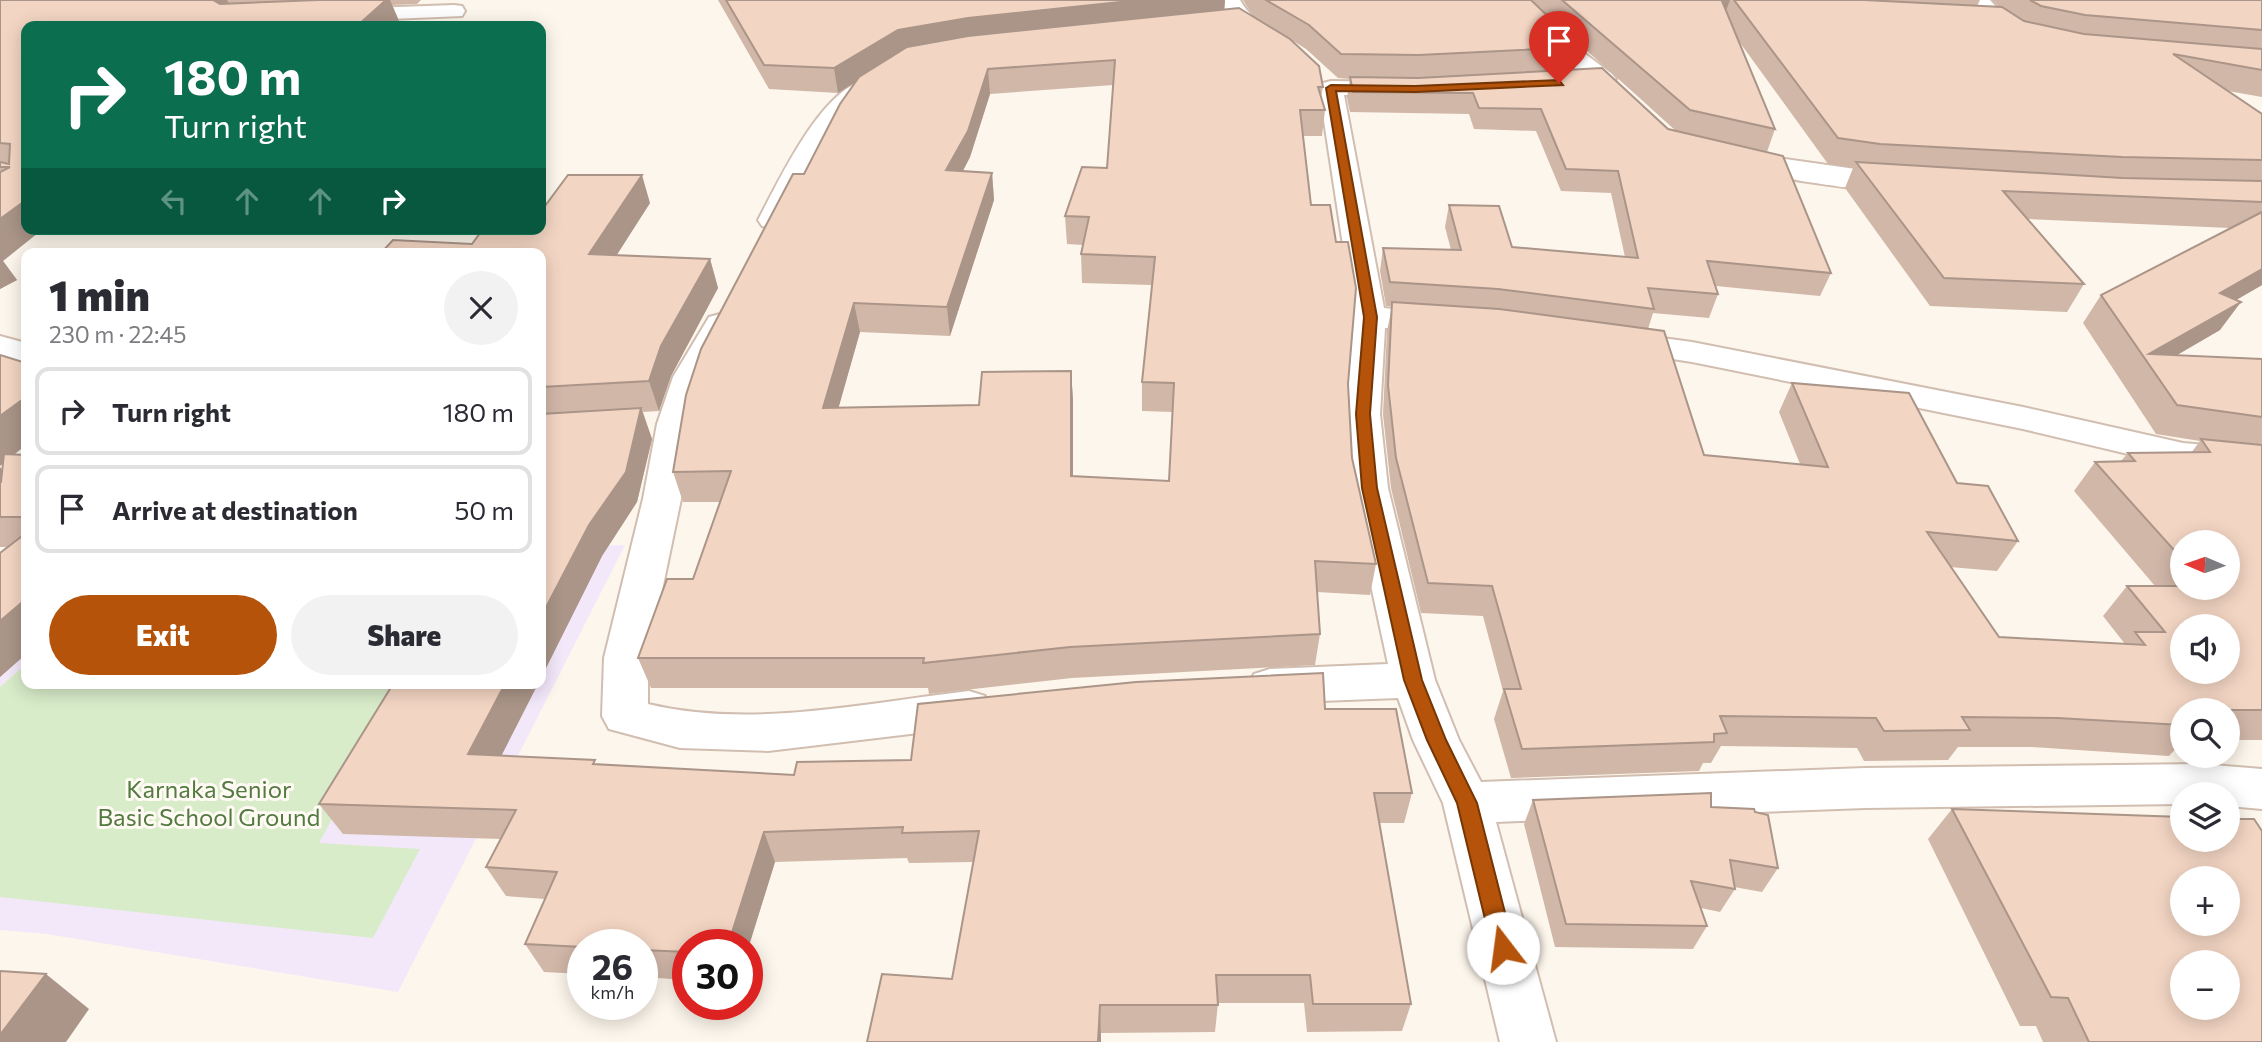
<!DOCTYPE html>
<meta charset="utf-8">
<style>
:root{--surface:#fff;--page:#f2f2f3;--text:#2b2b33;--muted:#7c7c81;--line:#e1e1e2;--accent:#b45309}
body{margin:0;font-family:Commissioner,sans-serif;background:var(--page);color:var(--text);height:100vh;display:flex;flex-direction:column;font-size:26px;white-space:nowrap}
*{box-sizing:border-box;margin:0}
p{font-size:23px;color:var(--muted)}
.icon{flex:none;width:38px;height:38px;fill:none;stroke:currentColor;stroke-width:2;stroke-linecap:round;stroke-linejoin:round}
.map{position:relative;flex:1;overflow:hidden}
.side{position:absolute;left:21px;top:248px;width:525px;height:441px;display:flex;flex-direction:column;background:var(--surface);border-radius:14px;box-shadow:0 4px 18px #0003}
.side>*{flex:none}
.guide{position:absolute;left:21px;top:21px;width:525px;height:214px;border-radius:14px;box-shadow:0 4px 18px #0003;background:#0b6e4f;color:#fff;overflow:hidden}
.needle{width:46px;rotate:272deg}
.buttons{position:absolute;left:2170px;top:530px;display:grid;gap:14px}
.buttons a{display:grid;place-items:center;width:70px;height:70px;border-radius:50%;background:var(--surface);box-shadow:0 4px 18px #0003;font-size:35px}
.speed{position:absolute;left:567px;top:929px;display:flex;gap:14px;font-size:35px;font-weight:700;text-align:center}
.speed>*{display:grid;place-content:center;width:91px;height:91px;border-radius:50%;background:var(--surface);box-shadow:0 4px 18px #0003;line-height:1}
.speed small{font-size:18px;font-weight:400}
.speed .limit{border:10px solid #d22;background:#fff;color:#111}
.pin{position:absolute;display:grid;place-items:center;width:60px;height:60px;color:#fff;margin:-72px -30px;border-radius:50% 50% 50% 0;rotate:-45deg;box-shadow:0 0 7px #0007}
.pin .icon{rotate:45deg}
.me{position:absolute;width:77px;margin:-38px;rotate:345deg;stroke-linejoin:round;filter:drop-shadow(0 0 5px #0008)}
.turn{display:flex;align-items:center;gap:24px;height:147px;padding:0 28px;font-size:32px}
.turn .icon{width:91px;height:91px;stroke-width:2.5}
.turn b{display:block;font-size:49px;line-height:60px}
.lanes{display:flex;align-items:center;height:66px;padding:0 28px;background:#0003;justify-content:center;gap:35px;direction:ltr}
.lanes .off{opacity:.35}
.round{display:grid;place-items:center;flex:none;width:74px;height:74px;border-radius:37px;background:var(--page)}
.headline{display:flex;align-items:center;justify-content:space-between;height:119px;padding:0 28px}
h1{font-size:42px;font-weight:800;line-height:52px}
.action{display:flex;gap:14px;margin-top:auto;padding:14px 28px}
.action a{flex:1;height:80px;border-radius:42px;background:var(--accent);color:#fff;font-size:28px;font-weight:800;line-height:80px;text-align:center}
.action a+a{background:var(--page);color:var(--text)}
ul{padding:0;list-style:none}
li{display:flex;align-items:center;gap:21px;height:88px;margin:0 14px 10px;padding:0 14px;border:4px solid var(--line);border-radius:14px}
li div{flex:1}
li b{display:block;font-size:26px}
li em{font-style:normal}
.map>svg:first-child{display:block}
.education{fill:#f3e8fa}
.green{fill:#d8ecc9}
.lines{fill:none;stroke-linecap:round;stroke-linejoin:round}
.minor-casing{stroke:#d1beb0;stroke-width:4}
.minor{fill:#fff;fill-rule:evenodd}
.wall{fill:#d1b7a8;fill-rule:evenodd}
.shaded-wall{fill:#aa9588}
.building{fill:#f3d5c3;stroke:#aa9588;stroke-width:2;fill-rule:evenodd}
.route{fill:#b45309;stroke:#753606;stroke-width:2}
.labels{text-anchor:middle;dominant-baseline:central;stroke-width:6;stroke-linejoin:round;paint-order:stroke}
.near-park-label{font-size:24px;fill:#537a41;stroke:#fffaf3}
</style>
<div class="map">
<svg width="2262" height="1042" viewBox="0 0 2262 1042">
<rect width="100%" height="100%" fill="#fdf6ec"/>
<polygon class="education" points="625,545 398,992 47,934 0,930 0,593 26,571 26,684 541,684 541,548"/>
<polygon class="green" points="26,664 26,684 405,684 319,843 420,849 373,938 0,897 0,687"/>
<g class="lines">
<g class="minor-casing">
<g id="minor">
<path d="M1220,0H1240C1255,26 1270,23 1283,41L1280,46C1252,53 1230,21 1220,0Z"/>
<polygon points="1506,0 1528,0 1576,47 1612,74 1616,79 1612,84 1596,84 1571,67"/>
<path d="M1969,0H1990L2005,17L2035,37L2024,44C1999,37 1983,20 1969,0Z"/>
<polygon points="454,5 462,6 465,11 462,16 343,21 332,15 343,9"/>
<path d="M865,80L873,82L877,87L835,132L782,226L772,229L762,226L758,220C779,181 820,91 865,80Z"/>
<polygon points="1331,81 1400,82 1408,84 1412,89 1408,94 1400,96 1344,95 1384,308 1454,315 1459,322 1454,329 1443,332 1385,328 1380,414 1388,488 1435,680 1459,740 1481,782 1865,768 2201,764 2262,769 2262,809 2228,806 2228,794 2182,794 2182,804 1865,808 1496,822 1556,1042 1500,1042 1443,803 1413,740 1398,698 1270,703 1254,698 1248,686 1254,674 1270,669 1388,664 1350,488 1346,414 1354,317 1319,88 1323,83"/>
<path d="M1736,152L1912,177L1916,183L1912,189C1879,197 1763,175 1727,166L1723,160L1727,154Z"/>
<path d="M720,314L731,317L736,324L707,377L693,424L681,499L648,658V704C752,729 864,703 969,691L985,696L991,709L985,722L969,727L768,751L680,748L609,729L602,716L604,658L643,499L657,424L673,377L709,317Z"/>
<polygon points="1618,332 1692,342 2023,407 2183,443 2262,450 2262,474 2183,467 2023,429 1692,362 1607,349 1602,342 1607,335"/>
<polygon points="0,336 26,343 26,363 0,356"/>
</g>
</g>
<use href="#minor" class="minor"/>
</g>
<g class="wall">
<polygon points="0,0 421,0 417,4 392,5 399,21 26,26 3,261 17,280 0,289"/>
<path d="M718,0H1225L1224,10L1323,87L1321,97L1325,110L1322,136H1303L1311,205L1348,384L1352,458L1376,564L1370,595L1317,592L1320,634L1315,665L1072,678L929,694L928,688H651L638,658L693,579L720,502H683L673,472L804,174L855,82L838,93L769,89ZM1113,85L1107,168L1065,216L1067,244L1083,245L1081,254L1082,283L1152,285L1142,382V411L1173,412L1169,481L1073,476V400L1071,371L979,405L838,408L860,332L950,336L994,200L992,173L963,171L970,157L990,94Z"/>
<path d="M1243,0H1980L1977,6L1999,7L1992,0H2262V97L2228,91L2262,114V285L2236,300L2220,330L2177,355L2262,359V740H2228V710H2182V742L2169,756L2032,747H1958L1948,760L1864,761L1857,748L1721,746L1711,763H1703L1699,771L1511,778L1494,719L1503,691L1483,616L1421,613L1391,488L1383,414L1387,331L1392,306H1386L1380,271L1383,248L1451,250L1445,227L1449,205L1512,247L1625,257L1611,193L1561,191L1536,131L1474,129L1469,114L1350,112L1347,98L1350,79L1338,78L1306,49L1253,16ZM1539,8L1634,93L1676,131L1668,129L1574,70L1580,47ZM1738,40L1828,164L1853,168L1845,188L1930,306L2067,312L2084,284L2028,219L2230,228L2101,295L2083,323L2156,434L2200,441L2191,453H2128L2121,461L2095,462L2074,491L2155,586H2127L2103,616L2125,644L1999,637L1950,567L1997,571L2018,541L1957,483L1792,383L1779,412L1800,464L1704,455L1648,329L1653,313L1709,318L1718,294L1716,286L1820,296L1831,273L1767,152L1775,129ZM2182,542L2228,588H2182Z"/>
<polygon points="650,203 616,255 710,259 718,288 671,376 659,411 643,412 652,439 637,502 602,556 541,678 541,254 472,244"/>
<polygon points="26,445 15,454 26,455 26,654 0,677 8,547 0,547 0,467 2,470 3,464 0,466"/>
<polygon points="1325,709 1412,793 1404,823 1380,823 1411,1004 1402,1031 1307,1032 1304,1003 1218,1003 1215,1032 1101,1033 1101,1042 867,1042 952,979 974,862 909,863 907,858 775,862 747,952 747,945 688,945 688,980 642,977 642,945 583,945 583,974 544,972 525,944 545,899 506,896 486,867 501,839 343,834 319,804 502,755 597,765 794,775"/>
<polygon points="1533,800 1711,807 1778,868 1762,892 1734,887 1735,889 1720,912 1701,908 1707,926 1693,949 1555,947 1524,824"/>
<polygon points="1952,809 2262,1042 2043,1042 2036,1026 2020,1026 1928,839"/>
</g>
<g class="shaded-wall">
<polygon points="209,0 227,0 232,10"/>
<polygon points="386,0 390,0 399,21 393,26 357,26"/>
<polygon points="1139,0 1225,0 1224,14 902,53 838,93 834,68 898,30 968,18"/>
<polygon points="1724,0 1730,0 1723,19 1722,1"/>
<polygon points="988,69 990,94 970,157 949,197 946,170"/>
<polygon points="992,173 994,200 950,336 947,307"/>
<polygon points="642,175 650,203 599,283 589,254"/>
<polygon points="26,200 26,229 43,229 3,261 17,280 0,289 0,219"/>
<polygon points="710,259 718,288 671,376 659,411 649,381 661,346"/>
<polygon points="2262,269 2262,285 2200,321 2220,293"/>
<polygon points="2241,302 2220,330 2153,369 2149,354"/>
<polygon points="854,303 860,332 830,438 823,408"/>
<polygon points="1071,371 1073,400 1073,507 1071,476"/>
<polygon points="26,397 26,445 0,466 0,416"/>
<polygon points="641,408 652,439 637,502 602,556 541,678 541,617"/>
<polygon points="0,467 14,484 0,490"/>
<polygon points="26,599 26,654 0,677 0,621"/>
<polygon points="505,684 538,684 487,784 468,754"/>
<polygon points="764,832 775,862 747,952 747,945 728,945"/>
<polygon points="46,974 89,1009 66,1042 0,1042 0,1035"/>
<polygon points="1100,1005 1101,1042 1098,1042"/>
</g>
<g class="building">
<polygon points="0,0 213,0 220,4 318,0 386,0 357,26 26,26 26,200 0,219 0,172 10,167 0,167 0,162 9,164 10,144 0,143"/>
<polygon points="726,0 1139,0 968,18 898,30 834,68 764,65"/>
<polygon points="1266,0 1531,0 1580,47 1419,55 1341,54 1309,25"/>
<polygon points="1562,0 1724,0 1722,1 1775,129 1690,110"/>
<polygon points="1734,0 1864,0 2002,7 2024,21 2084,34 2262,49 2262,70 2173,54 2262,114 2262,160 2122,157 1880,144 1838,138"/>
<polygon points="2030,0 2262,0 2262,30 2085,15 2041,6"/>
<path d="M1239,8L1290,39L1319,66L1323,87H1318L1325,110H1300L1311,205H1330L1336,242H1348L1356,288L1348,384L1352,458L1376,564L1315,561L1320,634L1070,647L923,663L924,658H638L667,579H693L731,471L673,472L686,395L701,349L793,174H804L840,104L859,77L907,47L968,36ZM1115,60L1107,168L1082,167L1065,216L1089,217L1081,254L1155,257L1142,382L1174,383L1169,481L1071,476V371L982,372L979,405L823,408L854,303L947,307L992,173L946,170L968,131L988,69Z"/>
<polygon points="1602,68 1668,129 1783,156 1831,273 1707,261 1718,294 1648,288 1654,309 1498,289 1390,282 1383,248 1461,250 1449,205 1499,206 1512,247 1638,258 1618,171 1566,169 1541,109 1479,108 1473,93 1353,92 1350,77 1418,78"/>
<polygon points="1856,162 2122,178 2262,181 2262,202 2003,191 2084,284 1944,278"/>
<polygon points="568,175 642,175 589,254 710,259 661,346 649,381 541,387 541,254 380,254 393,240 472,244 483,229 541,229 541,210 542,210"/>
<polygon points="2262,212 2262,269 2220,293 2241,302 2149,354 2262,359 2262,417 2177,405 2101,295"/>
<path d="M1392,302L1499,309L1664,331L1704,455L1828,467L1792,383L1909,393L1957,483L1988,486L2018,541L1927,532L1999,637L2145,645L2135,632H2165L2127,586H2182V588H2228V542H2182V559L2095,462L2135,461L2128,453L2210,452L2201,439L2262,445V710H2182V725L2057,718L1962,717L1970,730L1884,731L1876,718L1720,716L1727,733L1714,734V742L1522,749L1504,689H1521L1492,586L1428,583L1396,458L1388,385ZM2182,626H2228V672H2182Z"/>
<polygon points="0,355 26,363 26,397 0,416"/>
<polygon points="641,408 626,472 589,525 541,617 541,414"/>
<polygon points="4,454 26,455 26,517 0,517 0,482 1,482"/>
<polygon points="26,533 26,599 0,621 0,553"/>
<polygon points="1323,673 1325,709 1396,709 1412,793 1374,793 1411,1004 1313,1004 1310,975 1216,975 1218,1005 1100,1005 1098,1042 867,1042 882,974 952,979 979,831 902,833 903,827 764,832 728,945 688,945 688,952 642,950 642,945 583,945 583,947 525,944 557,872 486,867 516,810 319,804 393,684 505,684 468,754 595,760 593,764 794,775 797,762 911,760 918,704 1136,682"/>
<polygon points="1711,793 1711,807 1754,809 1755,812 1768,815 1778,868 1730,860 1735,889 1691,881 1707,926 1566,924 1533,800"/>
<path d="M1952,809L2182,817V840H2228V819H2254L2262,831V1042H2089L2068,998L2051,997ZM2182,878H2228V924H2182ZM2182,962H2228V1008H2182Z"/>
<polygon points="0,971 46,974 0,1035"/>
</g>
<polygon class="route" points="1559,80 1563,85 1415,92 1336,91 1377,317 1370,414 1377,488 1422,680 1446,740 1477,803 1514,948 1511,955 1503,958 1495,955 1492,948 1457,803 1427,740 1404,680 1362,488 1356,414 1364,317 1326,88 1331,85 1415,86"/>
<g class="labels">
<g class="near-park-label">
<text x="209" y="788">Karnaka Senior<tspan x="209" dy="28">Basic School Ground</tspan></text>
</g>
</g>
</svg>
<div class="buttons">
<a><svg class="needle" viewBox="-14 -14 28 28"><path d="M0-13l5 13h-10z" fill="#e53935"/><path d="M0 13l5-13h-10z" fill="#7c7c81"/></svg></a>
<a><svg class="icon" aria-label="sound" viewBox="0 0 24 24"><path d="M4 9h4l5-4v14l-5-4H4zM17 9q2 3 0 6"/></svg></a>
<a><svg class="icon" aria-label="search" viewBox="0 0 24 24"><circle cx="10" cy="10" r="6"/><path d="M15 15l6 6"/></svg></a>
<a><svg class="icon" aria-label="layers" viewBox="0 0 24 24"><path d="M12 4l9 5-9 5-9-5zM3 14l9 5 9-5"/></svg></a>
<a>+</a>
<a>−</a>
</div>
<div class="speed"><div>26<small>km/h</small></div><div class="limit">30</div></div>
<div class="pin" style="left:1559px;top:83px;background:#d93025"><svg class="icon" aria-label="arrive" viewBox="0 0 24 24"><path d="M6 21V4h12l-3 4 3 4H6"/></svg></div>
<svg class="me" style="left:1503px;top:948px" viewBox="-20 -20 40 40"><circle r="19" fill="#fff"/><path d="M0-13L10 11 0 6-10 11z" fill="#b45309"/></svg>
<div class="guide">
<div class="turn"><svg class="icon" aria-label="right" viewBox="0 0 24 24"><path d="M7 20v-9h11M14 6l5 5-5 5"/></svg><div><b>180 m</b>Turn right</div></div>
<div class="lanes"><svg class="icon off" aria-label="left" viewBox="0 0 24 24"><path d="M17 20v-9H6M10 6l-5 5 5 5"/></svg><svg class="icon off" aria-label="ahead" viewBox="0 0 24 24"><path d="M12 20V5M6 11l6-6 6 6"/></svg><svg class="icon off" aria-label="ahead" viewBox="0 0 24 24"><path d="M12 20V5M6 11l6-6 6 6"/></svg><svg class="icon" aria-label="right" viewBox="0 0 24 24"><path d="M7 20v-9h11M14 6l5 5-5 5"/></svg></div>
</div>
<section class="side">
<div class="headline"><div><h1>1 min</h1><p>230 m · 22:45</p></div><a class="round"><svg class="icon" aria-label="close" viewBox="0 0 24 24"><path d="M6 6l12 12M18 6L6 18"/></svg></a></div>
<ul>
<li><svg class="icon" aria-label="right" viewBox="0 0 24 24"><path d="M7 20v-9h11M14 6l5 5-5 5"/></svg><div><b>Turn right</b></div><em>180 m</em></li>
<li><svg class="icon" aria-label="arrive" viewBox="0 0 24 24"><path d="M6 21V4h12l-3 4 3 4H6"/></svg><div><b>Arrive at destination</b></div><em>50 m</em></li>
</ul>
<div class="action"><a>Exit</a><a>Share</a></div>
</section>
</div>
